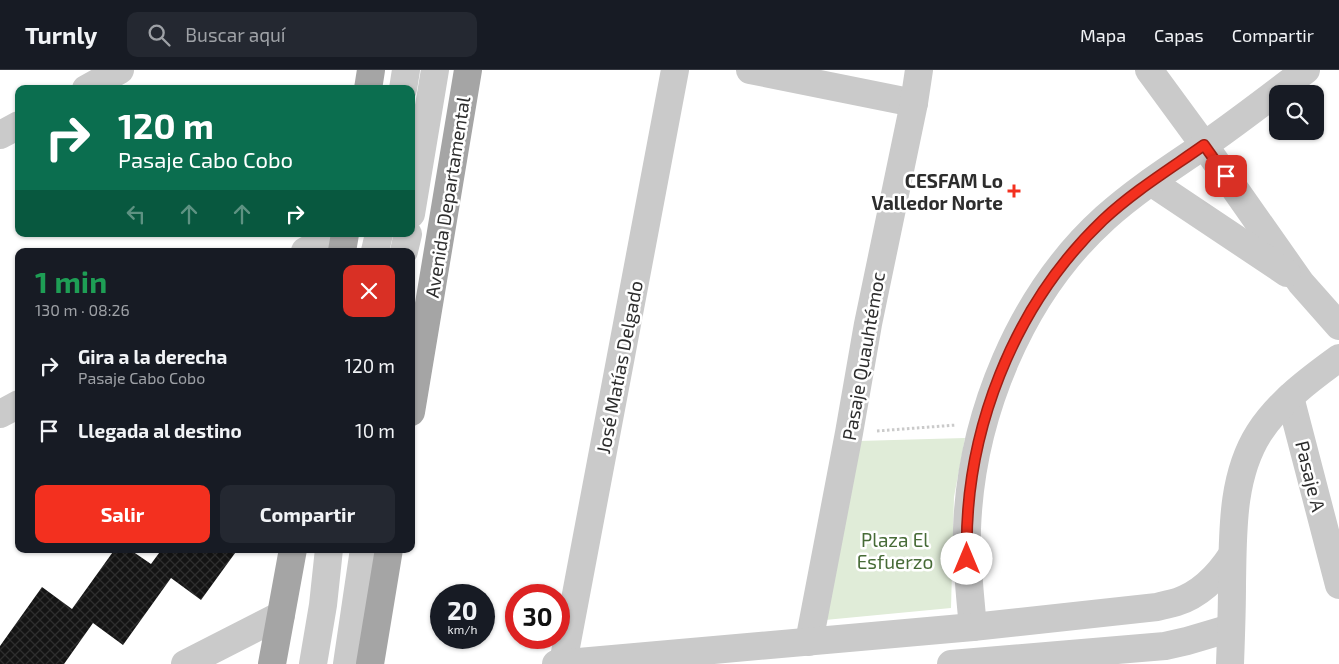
<!DOCTYPE html>
<html lang="es">
<meta charset="utf-8">
<style>
:root{--surface:#171b24;--page:#242831;--text:#f1f3f6;--muted:#9ea1a6;--line:#363941;--accent:#f3301f}
body{margin:0;font-family:"Exo 2",sans-serif;background:var(--page);color:var(--text);height:100vh;display:flex;flex-direction:column;font-size:19px;white-space:nowrap}
*{box-sizing:border-box;margin:0}
p{font-size:16px;color:var(--muted)}
.icon{flex:none;width:28px;height:28px;fill:none;stroke:currentColor;stroke-width:2;stroke-linecap:round;stroke-linejoin:round}
.map{position:relative;flex:1;overflow:hidden}
.drawer{position:absolute;left:15px;top:178px;width:400px;height:305px;display:flex;flex-direction:column;background:var(--surface);border-radius:10px;box-shadow:0 1px 4px #0004}
.drawer>*{flex:none}
.hud{position:absolute;left:15px;top:15px;width:400px;height:152px;border-radius:10px;box-shadow:0 1px 4px #0004;background:#0b6e4f;color:#fff;overflow:hidden}
.fabs{position:absolute;left:1269px;top:15px;display:grid;gap:10px}
.fabs a{display:grid;place-items:center;width:55px;height:55px;border-radius:10px;background:var(--surface);box-shadow:0 1px 4px #0004;font-size:25px}
.speed{position:absolute;left:430px;top:514px;display:flex;gap:10px;font-size:25px;font-weight:700;text-align:center}
.speed>*{display:grid;place-content:center;width:65px;height:65px;border-radius:50%;background:var(--surface);box-shadow:0 1px 4px #0004;line-height:1}
.speed small{font-size:12px;font-weight:400}
.speed .limit{border:8px solid #d22;background:#fff;color:#111}
.pin{position:absolute;display:grid;place-items:center;width:42px;height:42px;color:#fff;margin:-21px;border-radius:10px;box-shadow:0 2px 8px #0006}
.me{position:absolute;width:55px;margin:-28px;rotate:0deg;stroke-linejoin:round;filter:drop-shadow(0 0 4px #0008)}
.turn{display:flex;align-items:center;gap:18px;height:105px;padding:0 20px;font-size:22px}
.turn .icon{width:65px;height:65px;stroke-width:2.5}
.turn b{display:block;font-size:35px;line-height:42px}
.lanes{display:flex;align-items:center;height:48px;padding:0 20px;background:#0003;justify-content:center;gap:25px;direction:ltr}
.lanes .off{opacity:.35}
.round{display:grid;place-items:center;flex:none;width:52px;height:52px;border-radius:10px;background:var(--page)}
.headline{display:flex;align-items:center;justify-content:space-between;height:85px;padding:0 20px}
h1{font-size:30px;font-weight:700;line-height:38px;color:#1e9e55}
.action{display:flex;gap:10px;margin-top:auto;padding:10px 20px}
.action a{flex:1;height:58px;border-radius:10px;background:var(--accent);color:#fff;font-size:20px;font-weight:700;line-height:58px;text-align:center}
.action a+a{background:var(--page);color:var(--text)}
ul{padding:0;list-style:none}
li{display:flex;align-items:center;gap:15px;height:65px;padding:0 20px}
li div{flex:1}
li b{display:block;font-size:19px}
li em{font-style:normal}
header{display:flex;align-items:center;gap:30px;box-sizing:border-box;height:70px;padding:0 25px;background:var(--surface);border-bottom:1px solid var(--line)}
header strong{font-size:24px}
nav{display:flex;gap:28px;margin-inline-start:auto;font-size:18px}
.search{width:350px;height:45px;background:var(--page);display:flex;align-items:center;gap:12px;box-sizing:border-box;padding:0 18px;border-radius:10px;color:var(--muted);font-size:19px}
.map>svg:first-child{display:block}
.green{fill:#e0ecd8}
.building{fill:url(#building-cross-hatch)}
.lines{fill:none;stroke-linecap:round;stroke-linejoin:round}
.path{stroke:#cacaca;stroke-width:3;stroke-dasharray:2.5 2.5;stroke-linecap:butt}
.minor{stroke:#cacaca;stroke-width:28}
.major{stroke:#a5a5a5;stroke-width:28}
.route-casing{stroke:#9e1f14;stroke-width:12}
.route{stroke:#f3301f;stroke-width:9}
.poi-dot{fill:#f3301f;stroke:#fff;stroke-width:2}
.labels{text-anchor:middle;dominant-baseline:central;stroke-width:5;stroke-linejoin:round;paint-order:stroke}
.poi-label{font-size:19px;font-weight:bold;fill:#2d2d2d;stroke:#fff;text-anchor:end}
.street-label{font-size:19px;fill:#2d2d2d;stroke:#fff}
.park-label{font-size:19px;fill:#476b37;stroke:#fff}
</style>
<header>
<strong>Turnly</strong>
<div class="search"><svg class="icon" aria-label="search" viewBox="0 0 24 24"><circle cx="10" cy="10" r="6"/><path d="M15 15l6 6"/></svg>Buscar aquí</div>
<nav><a>Mapa</a><a>Capas</a><a>Compartir</a></nav>
</header>
<div class="map">
<svg width="1339" height="594" viewBox="0 0 1339 594">
<defs>
<pattern id="building-cross-hatch" width="8" height="8" patternUnits="userSpaceOnUse" patternTransform="scale(1.25)"><rect width="8" height="8" fill="#141414"/><path d="M0 0l8 8M0 8l8-8" fill="none" stroke="#2e2e2e"/></pattern>
</defs>
<rect width="100%" height="100%" fill="#fff"/>
<polygon class="green" points="965,368 954,427 951,538 825,550 858,371"/>
<polygon class="building" points="115,479 129,479 151,494 162,479 238,479 201,530 171,508 123,575 93,553 64,594 0,594 0,576 42,517 72,539"/>
<g class="lines">
<polyline class="path" points="877,361 956,355"/>
<g class="minor">
<polyline points="750,0 914,33"/>
<polyline points="1149,0 1204,75 1301,213 1339,256"/>
<polyline points="86,19 120,0"/>
<polyline points="403,19 406,0"/>
<polyline points="0,65 19,55"/>
<polyline points="1151,112 1287,203"/>
<polyline points="411,144 435,0"/>
<polyline points="305,181 337,164"/>
<polyline points="375,181 379,164"/>
<polyline points="404,181 408,164"/>
<polyline points="1290,327 1339,515"/>
<polyline points="0,344 19,334"/>
<path d="M973,557C970,525 966,492 967,459C971,346 1020,225 1105,148C1135,121 1169,99 1203,76C1238,52 1272,25 1306,0"/>
<polyline points="809,572 849,363 868,254 914,33 919,0"/>
<polyline points="563,593 675,0"/>
<polyline points="185,594 281,545"/>
<polyline points="313,594 323,535 329,479"/>
<polyline points="347,594 364,479"/>
<path d="M556,594L973,557L1157,537C1164,535 1170,534 1177,532C1201,524 1219,505 1232,485"/>
<polyline points="951,594 1165,576 1187,571 1231,558"/>
<path d="M1230,594C1231,567 1232,541 1232,514C1233,464 1231,407 1259,363C1279,332 1310,309 1339,288"/>
</g>
<g class="major">
<polyline points="368,19 371,0"/>
<polyline points="342,181 345,164"/>
<polyline points="411,342 468,0"/>
<polyline points="272,594 293,479"/>
<polyline points="370,594 389,479"/>
</g>
</g>
<g class="lines">
<g class="route-casing">
<path id="route" d="M967,489C963,364 1013,236 1103,150C1134,121 1170,99 1204,75L1226,106"/>
</g>
<use href="#route" class="route"/>
</g>
<path class="poi-dot" d="M1011.5 113.5h5v5h5v5h-5v5h-5v-5h-5v-5h5z"/>
<g class="labels">
<g class="poi-label">
<text x="1003" y="110">CESFAM Lo<tspan x="1003" dy="22">Valledor Norte</tspan></text>
</g>
<g class="street-label">
<text transform="translate(447 127) rotate(-81)">Avenida Departamental</text>
<text transform="translate(863 286) rotate(-80)">Pasaje Quauhtémoc</text>
<text transform="translate(619 297) rotate(-79)">José Matías Delgado</text>
<text transform="translate(1311 406) rotate(76)">Pasaje A</text>
</g>
<g class="park-label">
<text x="895" y="469">Plaza El<tspan x="895" dy="22">Esfuerzo</tspan></text>
</g>
</g>
</svg>
<div class="fabs">
<a><svg class="icon" aria-label="search" viewBox="0 0 24 24"><circle cx="10" cy="10" r="6"/><path d="M15 15l6 6"/></svg></a>
</div>
<div class="speed"><div>20<small>km/h</small></div><div class="limit">30</div></div>
<div class="pin" style="left:1226px;top:106px;background:#d93025"><svg class="icon" aria-label="arrive" viewBox="0 0 24 24"><path d="M6 21V4h12l-3 4 3 4H6"/></svg></div>
<svg class="me" style="left:967px;top:489px" viewBox="-20 -20 40 40"><circle r="19" fill="#fff"/><path d="M0-13L10 11 0 6-10 11z" fill="#f3301f"/></svg>
<div class="hud">
<div class="turn"><svg class="icon" aria-label="right" viewBox="0 0 24 24"><path d="M7 20v-9h11M14 6l5 5-5 5"/></svg><div><b>120 m</b>Pasaje Cabo Cobo</div></div>
<div class="lanes"><svg class="icon off" aria-label="left" viewBox="0 0 24 24"><path d="M17 20v-9H6M10 6l-5 5 5 5"/></svg><svg class="icon off" aria-label="ahead" viewBox="0 0 24 24"><path d="M12 20V5M6 11l6-6 6 6"/></svg><svg class="icon off" aria-label="ahead" viewBox="0 0 24 24"><path d="M12 20V5M6 11l6-6 6 6"/></svg><svg class="icon" aria-label="right" viewBox="0 0 24 24"><path d="M7 20v-9h11M14 6l5 5-5 5"/></svg></div>
</div>
<section class="drawer">
<div class="headline"><div><h1>1 min</h1><p>130 m · 08:26</p></div><a class="round" style="background:#d93025;color:#fff"><svg class="icon" aria-label="close" viewBox="0 0 24 24"><path d="M6 6l12 12M18 6L6 18"/></svg></a></div>
<ul>
<li><svg class="icon" aria-label="right" viewBox="0 0 24 24"><path d="M7 20v-9h11M14 6l5 5-5 5"/></svg><div><b>Gira a la derecha</b><p>Pasaje Cabo Cobo</p></div><em>120 m</em></li>
<li><svg class="icon" aria-label="arrive" viewBox="0 0 24 24"><path d="M6 21V4h12l-3 4 3 4H6"/></svg><div><b>Llegada al destino</b></div><em>10 m</em></li>
</ul>
<div class="action"><a>Salir</a><a>Compartir</a></div>
</section>
</div>
